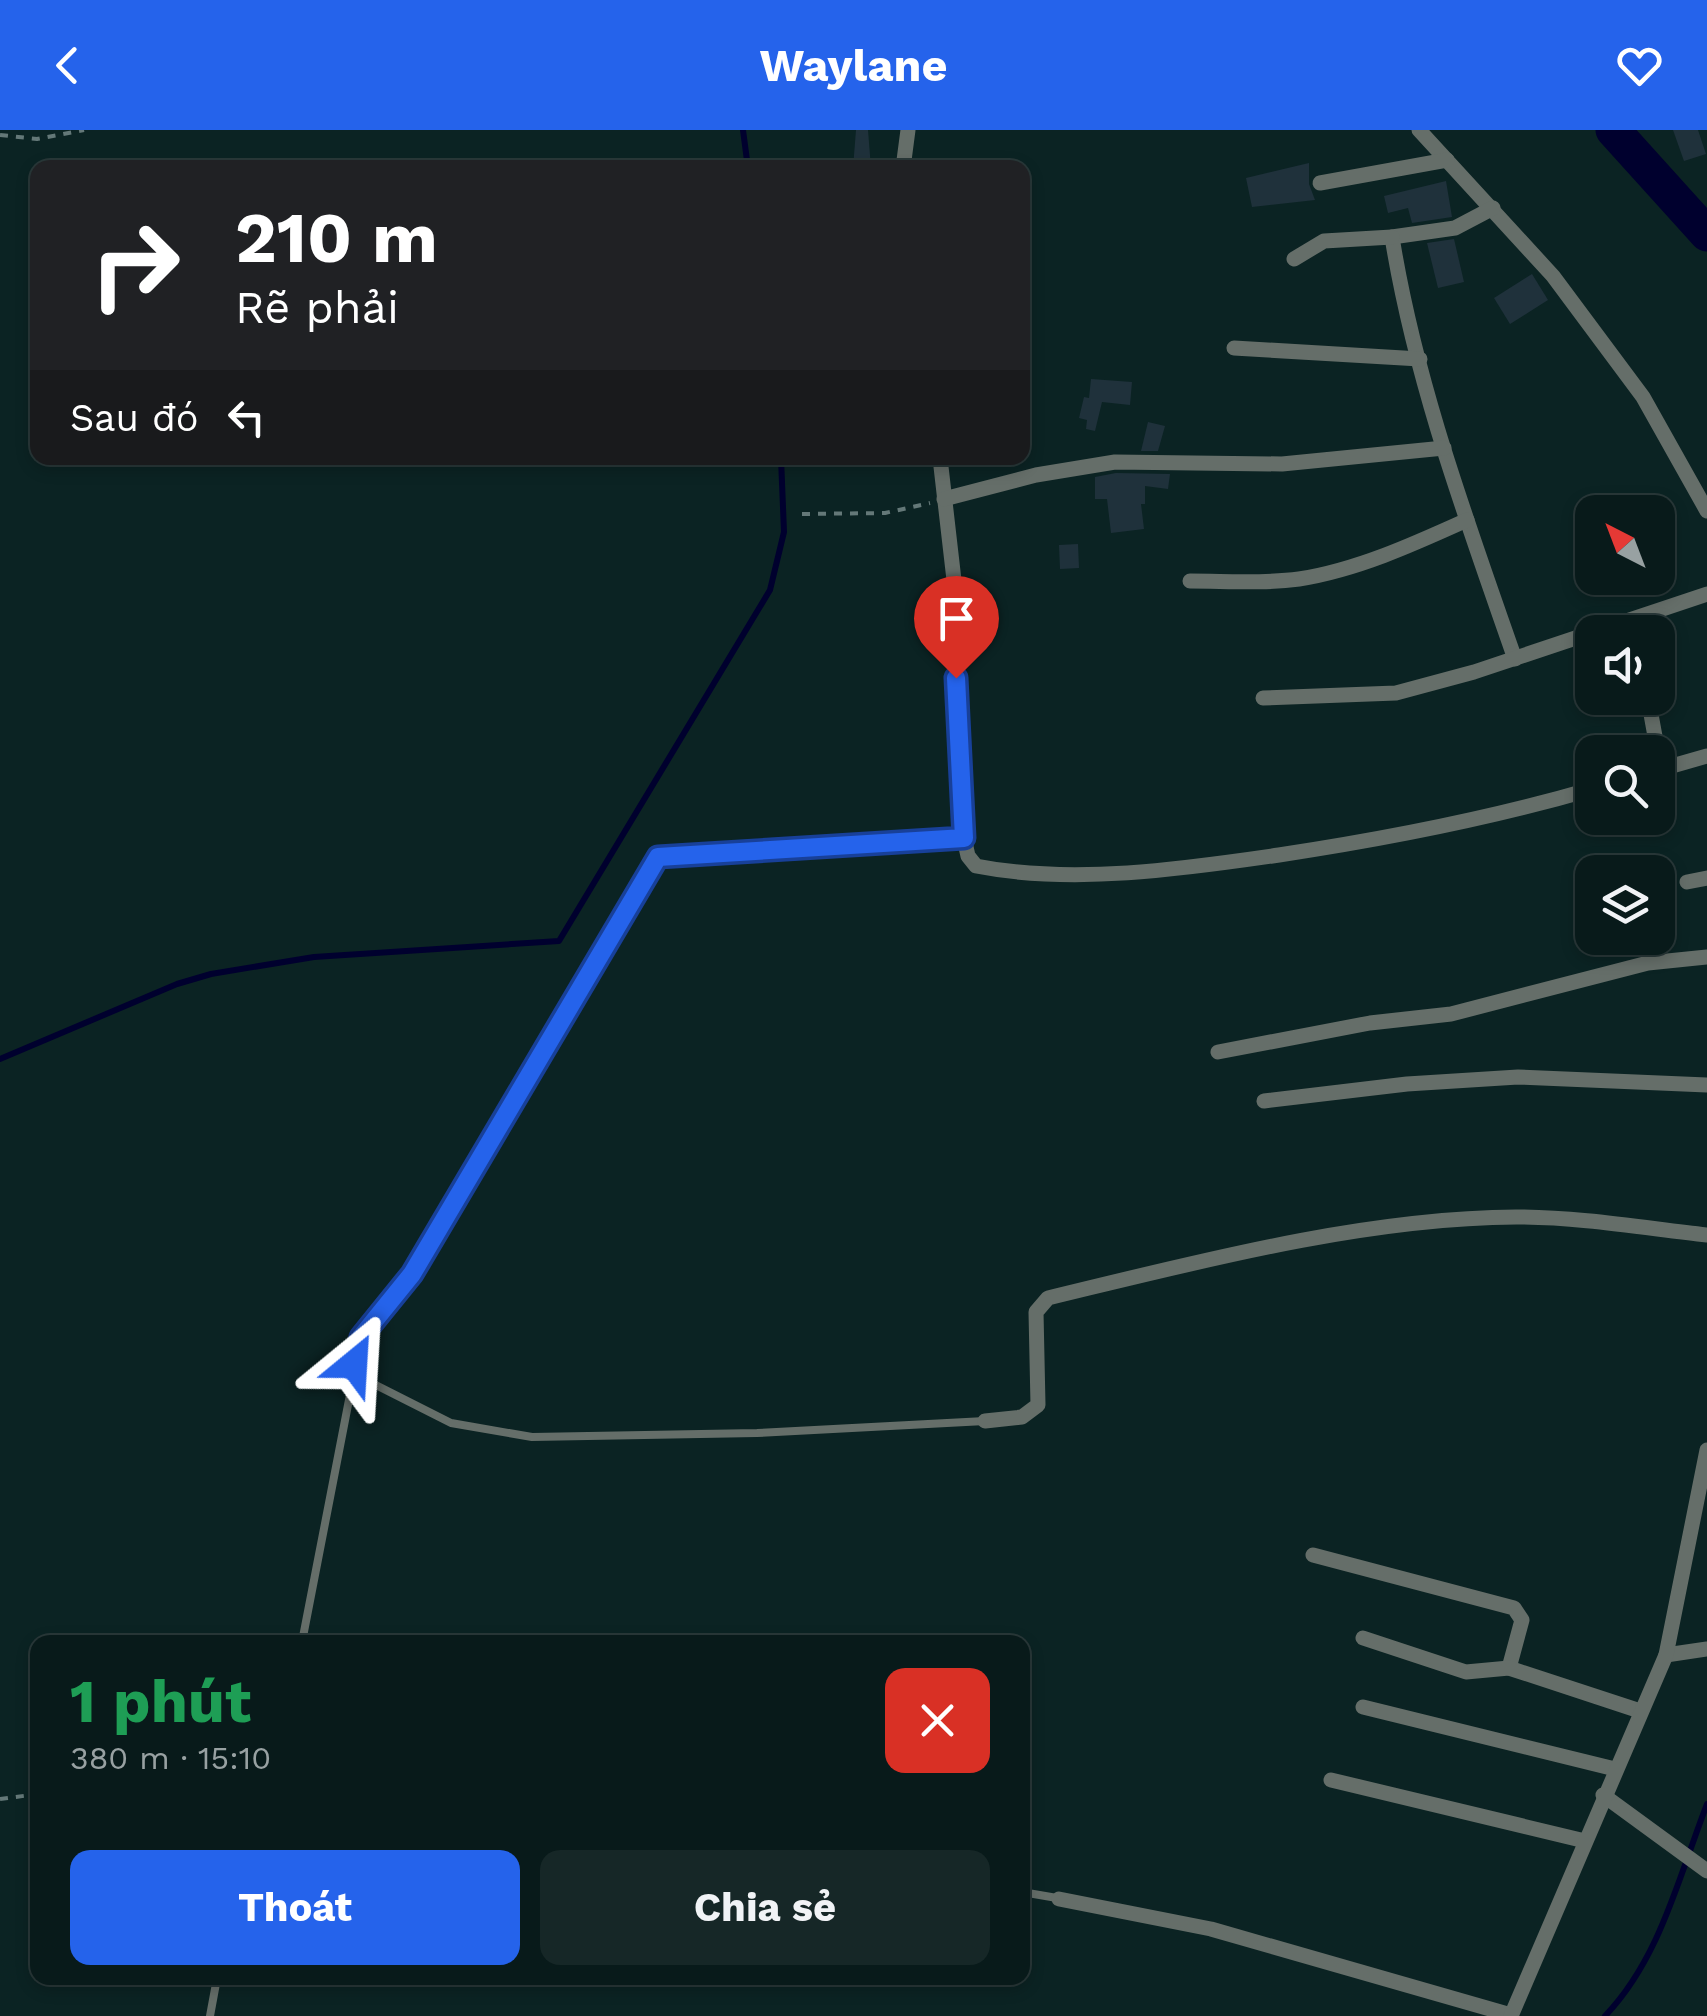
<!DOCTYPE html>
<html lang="vi">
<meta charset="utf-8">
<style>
:root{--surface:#081a1a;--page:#162727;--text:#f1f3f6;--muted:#98a1a2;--line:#293839;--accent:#2563eb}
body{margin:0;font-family:"Work Sans",sans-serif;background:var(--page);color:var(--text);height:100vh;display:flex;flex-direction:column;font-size:38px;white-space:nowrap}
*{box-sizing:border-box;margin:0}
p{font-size:32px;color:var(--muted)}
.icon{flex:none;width:55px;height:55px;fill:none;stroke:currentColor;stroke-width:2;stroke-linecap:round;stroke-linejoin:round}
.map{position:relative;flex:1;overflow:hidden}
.side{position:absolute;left:30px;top:1505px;width:1000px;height:350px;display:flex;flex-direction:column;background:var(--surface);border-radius:20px;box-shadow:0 5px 15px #0003,0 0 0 2px var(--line)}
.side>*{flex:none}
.guide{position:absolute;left:30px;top:30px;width:1000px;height:305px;border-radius:20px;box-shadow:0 5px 15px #0003,0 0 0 2px var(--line);background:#202124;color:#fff;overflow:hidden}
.needle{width:65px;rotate:318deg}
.fabs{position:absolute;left:1575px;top:365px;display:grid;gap:20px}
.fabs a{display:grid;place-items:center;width:100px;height:100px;border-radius:20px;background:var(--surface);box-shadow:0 5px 15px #0003,0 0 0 2px var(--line);font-size:50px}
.pin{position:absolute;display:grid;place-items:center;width:85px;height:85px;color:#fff;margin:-102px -42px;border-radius:50% 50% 50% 0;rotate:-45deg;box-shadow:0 0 10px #0007}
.pin .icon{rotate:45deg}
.me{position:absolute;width:110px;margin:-55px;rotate:27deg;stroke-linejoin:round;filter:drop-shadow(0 0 8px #0008)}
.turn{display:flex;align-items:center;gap:35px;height:210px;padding:0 40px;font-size:45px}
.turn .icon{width:130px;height:130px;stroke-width:2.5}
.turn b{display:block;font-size:70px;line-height:85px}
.then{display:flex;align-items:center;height:95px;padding:0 40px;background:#0003;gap:20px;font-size:38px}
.round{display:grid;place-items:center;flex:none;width:105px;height:105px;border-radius:20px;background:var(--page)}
.head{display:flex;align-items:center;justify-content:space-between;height:170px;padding:0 40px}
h1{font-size:60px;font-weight:700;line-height:75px;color:#1e9e55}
.action{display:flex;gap:20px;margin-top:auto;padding:20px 40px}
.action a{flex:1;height:115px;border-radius:20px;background:var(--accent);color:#fff;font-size:40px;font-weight:700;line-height:115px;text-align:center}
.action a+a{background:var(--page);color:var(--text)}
header{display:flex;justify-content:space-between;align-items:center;height:130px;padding:0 40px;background:var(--accent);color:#fff;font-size:45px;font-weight:700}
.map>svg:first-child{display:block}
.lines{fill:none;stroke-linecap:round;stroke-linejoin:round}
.stream{stroke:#00002e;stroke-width:6}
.river{stroke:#00002e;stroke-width:35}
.building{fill:#1f313b}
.path{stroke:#647878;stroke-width:4;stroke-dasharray:8 8;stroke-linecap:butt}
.lane{stroke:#656e69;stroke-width:8}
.street{stroke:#656e69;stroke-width:15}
.route-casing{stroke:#184099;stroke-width:25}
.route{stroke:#2563eb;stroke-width:18}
</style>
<header><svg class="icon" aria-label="back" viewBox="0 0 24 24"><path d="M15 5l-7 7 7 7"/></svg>Waylane<svg class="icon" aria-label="heart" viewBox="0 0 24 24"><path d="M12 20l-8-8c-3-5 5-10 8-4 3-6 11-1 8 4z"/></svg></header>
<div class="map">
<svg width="1707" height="1886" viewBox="0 0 1707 1886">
<rect width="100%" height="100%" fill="#0b2323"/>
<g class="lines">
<g class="stream">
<polyline points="743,0 748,38"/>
<polyline points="0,929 177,854 211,844 314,827 559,811 770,460 784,402 781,328"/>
<path d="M1605,1886C1660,1829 1679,1746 1707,1674"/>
</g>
<polyline class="river" points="1613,0 1707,104"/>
</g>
<g class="building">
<polygon points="856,0 868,0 871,38 853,38"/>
<polygon points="1673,0 1698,0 1706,24 1684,31"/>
<polygon points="1309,33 1309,54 1315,70 1252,77 1246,48"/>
<polygon points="1446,51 1452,87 1412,93 1408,78 1388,83 1384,66"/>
<polygon points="1454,109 1464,152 1438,158 1427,113"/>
<polygon points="1532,144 1548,170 1510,194 1494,168"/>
<polygon points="1091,249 1132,252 1130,275 1102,272 1095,301 1086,299 1087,290 1079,288 1084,267 1089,268"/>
<polygon points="1148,292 1165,296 1158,321 1141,321"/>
<polygon points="1116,343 1170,344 1168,359 1145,356 1145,374 1141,374 1144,399 1111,403 1107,369 1095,369 1095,347"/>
<polygon points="1078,414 1079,438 1060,439 1059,415"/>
</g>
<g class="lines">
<g class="path">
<polyline points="0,5 37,9 84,0"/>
<polyline points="802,384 885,383 930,373"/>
<polyline points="0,1669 38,1664"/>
</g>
<g class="lane">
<polyline points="354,1244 451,1293 532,1307 757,1303 985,1291"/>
<polyline points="302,1512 354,1244 355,1220 361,1207 412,1144 659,727 964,708"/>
<polyline points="1022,1762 1057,1768"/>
<polyline points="210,1886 217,1848"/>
</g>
<g class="street">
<polyline points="1419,0 1553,146 1643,267 1707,381"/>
<polyline points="903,38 908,0"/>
<polyline points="1320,53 1447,30"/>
<path d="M1493,78L1455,98L1392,107C1415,251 1467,391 1515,529"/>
<polyline points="1294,129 1324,111 1392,107"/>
<polyline points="1234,218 1420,229"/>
<path d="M940,328L954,450L964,708L968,726L976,736C1072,755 1183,739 1279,725C1385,709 1489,689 1592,659"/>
<polyline points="944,369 1036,345 1115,332 1282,334 1444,318"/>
<path d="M1190,451C1226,451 1264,454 1299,449C1357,440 1414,414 1467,390"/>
<polyline points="1263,568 1396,563 1474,542 1707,464"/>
<polyline points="1648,568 1661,639"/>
<polyline points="1658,640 1707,626"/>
<polyline points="1687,752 1707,748"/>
<polyline points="1218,922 1370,893 1451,884 1648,833 1707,827"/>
<polyline points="1264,971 1407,954 1518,947 1707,955"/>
<path d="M985,1291L1022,1287L1038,1275L1036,1182L1048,1168C1197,1132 1363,1088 1516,1087C1580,1087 1644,1098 1707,1105"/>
<polyline points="1313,1425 1514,1478 1522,1490 1509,1538"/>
<polyline points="1363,1508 1466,1542 1509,1538 1640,1581"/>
<polyline points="1666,1525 1707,1519"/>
<polyline points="1363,1577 1615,1639"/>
<polyline points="1331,1650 1585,1711"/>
<polyline points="1603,1665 1707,1741"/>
<polyline points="1059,1769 1211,1799 1511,1885"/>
<polyline points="1511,1886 1666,1525 1707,1320"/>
</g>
</g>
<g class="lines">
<g class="route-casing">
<polyline id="route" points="354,1234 361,1207 412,1144 658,727 964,708 956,548"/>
</g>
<use href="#route" class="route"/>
</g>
</svg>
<div class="fabs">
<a><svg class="needle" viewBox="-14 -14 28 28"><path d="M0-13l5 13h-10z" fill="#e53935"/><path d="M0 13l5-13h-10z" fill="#98a1a2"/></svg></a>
<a><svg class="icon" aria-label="sound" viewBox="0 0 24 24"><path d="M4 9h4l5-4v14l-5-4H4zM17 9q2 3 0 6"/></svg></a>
<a><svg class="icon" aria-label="search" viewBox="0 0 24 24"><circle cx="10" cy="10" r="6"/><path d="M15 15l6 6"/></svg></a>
<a><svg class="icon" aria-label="layers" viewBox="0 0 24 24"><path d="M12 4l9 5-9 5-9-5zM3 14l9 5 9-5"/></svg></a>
</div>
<div class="pin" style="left:956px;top:548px;background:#d93025"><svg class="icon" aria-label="arrive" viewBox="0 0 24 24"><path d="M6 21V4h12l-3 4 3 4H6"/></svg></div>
<svg class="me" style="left:354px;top:1234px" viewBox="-20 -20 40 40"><path d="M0-17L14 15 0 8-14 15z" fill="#2563eb" stroke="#fff" stroke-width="4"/></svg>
<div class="guide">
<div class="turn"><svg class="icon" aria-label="right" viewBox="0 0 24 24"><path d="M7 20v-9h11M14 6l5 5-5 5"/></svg><div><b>210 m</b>Rẽ phải</div></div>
<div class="then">Sau đó<svg class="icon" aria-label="left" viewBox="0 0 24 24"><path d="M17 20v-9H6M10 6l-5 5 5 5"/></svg></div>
</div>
<section class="side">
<div class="head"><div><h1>1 phút</h1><p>380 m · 15:10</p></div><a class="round" style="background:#d93025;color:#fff"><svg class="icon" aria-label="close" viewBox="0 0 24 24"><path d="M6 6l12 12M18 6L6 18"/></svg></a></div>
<div class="action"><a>Thoát</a><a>Chia sẻ</a></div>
</section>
</div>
